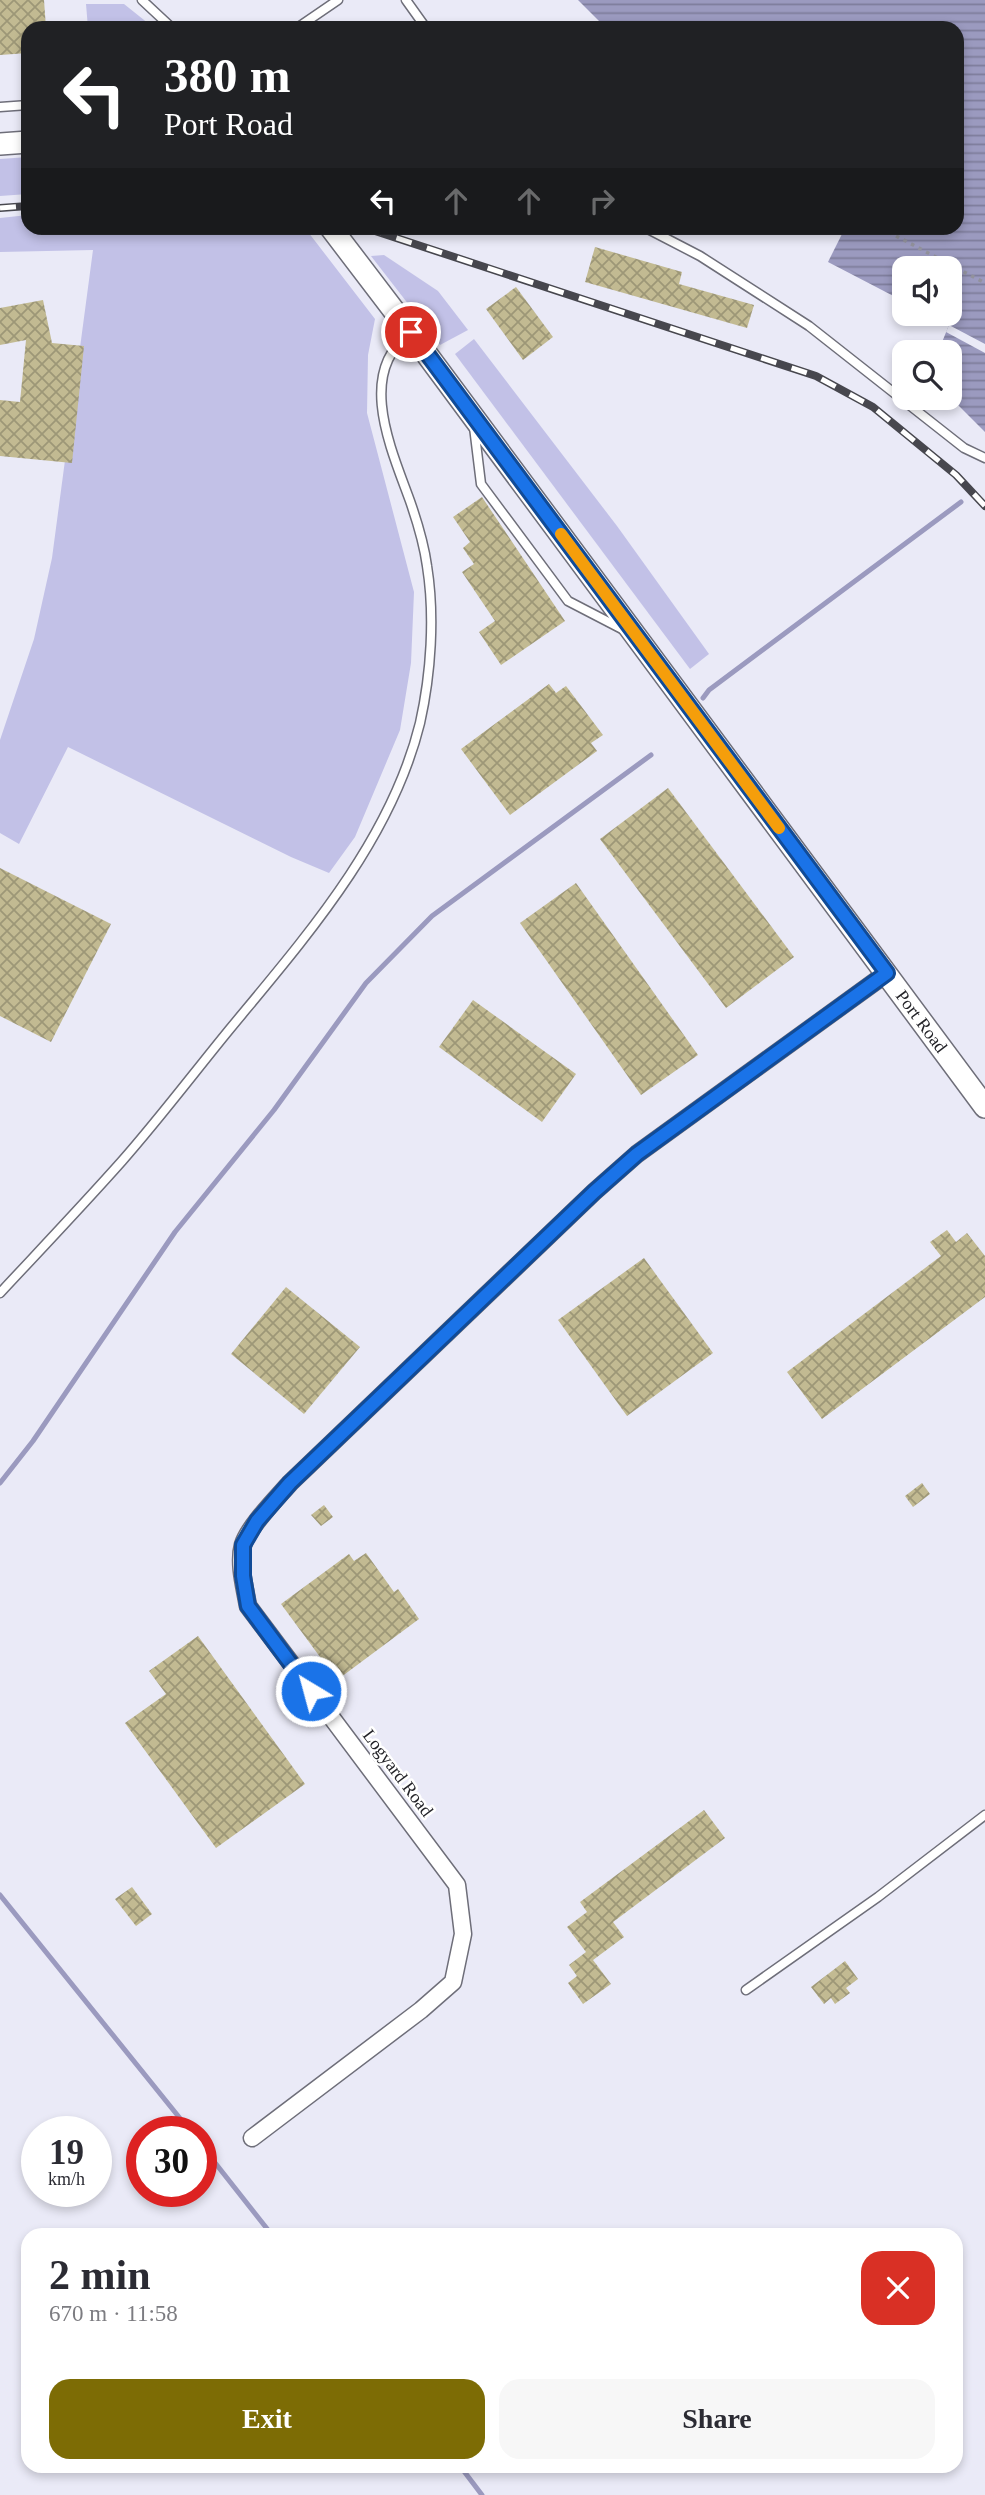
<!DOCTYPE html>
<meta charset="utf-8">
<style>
:root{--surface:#fff;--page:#f7f7f7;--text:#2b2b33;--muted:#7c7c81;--accent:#7d6c05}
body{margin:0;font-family:Georgia,serif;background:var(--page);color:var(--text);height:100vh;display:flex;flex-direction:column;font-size:26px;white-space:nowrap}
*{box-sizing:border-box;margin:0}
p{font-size:23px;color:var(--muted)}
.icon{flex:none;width:38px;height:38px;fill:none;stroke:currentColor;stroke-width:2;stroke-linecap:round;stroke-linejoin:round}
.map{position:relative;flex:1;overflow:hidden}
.sheet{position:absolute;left:21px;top:2228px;width:942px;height:245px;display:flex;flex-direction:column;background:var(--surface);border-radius:21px;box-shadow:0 4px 10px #0003}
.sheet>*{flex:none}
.guide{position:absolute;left:21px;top:21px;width:943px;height:214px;border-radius:21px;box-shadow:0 4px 10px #0003;background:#202124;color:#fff;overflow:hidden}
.controls{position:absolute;left:892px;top:256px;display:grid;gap:14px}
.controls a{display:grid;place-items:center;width:70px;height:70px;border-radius:14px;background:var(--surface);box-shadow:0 4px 10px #0003;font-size:35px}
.speed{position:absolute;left:21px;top:2116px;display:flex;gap:14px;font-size:35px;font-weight:700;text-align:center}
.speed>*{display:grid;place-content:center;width:91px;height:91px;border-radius:50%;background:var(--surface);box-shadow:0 4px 10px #0003;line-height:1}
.speed small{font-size:18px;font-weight:400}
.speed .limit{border:10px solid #d22;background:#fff;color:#111}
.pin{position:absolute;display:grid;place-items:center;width:60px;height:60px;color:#fff;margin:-30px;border:4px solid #fff;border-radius:50%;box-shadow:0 2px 7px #0007}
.me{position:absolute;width:77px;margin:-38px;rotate:323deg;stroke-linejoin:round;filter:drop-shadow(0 0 5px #0008)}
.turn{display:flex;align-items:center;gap:24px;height:147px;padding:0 28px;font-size:32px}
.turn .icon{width:91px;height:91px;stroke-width:2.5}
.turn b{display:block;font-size:49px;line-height:60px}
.lanes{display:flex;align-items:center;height:66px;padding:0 28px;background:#0003;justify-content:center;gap:35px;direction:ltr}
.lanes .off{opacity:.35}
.round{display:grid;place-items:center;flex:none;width:74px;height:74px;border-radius:21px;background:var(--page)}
.headline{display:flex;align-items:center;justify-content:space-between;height:119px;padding:0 28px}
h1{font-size:42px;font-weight:800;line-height:52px}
.button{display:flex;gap:14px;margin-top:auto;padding:14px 28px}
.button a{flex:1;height:80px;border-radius:21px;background:var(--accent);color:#fff;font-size:28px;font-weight:800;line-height:80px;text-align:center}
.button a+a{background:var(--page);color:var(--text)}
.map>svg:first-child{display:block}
.green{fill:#c2c1e7}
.water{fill:url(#water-rules)}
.pier{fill:#eaeaf7}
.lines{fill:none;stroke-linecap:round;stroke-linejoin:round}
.stream{stroke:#9b9abf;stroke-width:5}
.building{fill:url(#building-cross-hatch)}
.service-casing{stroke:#6e6e79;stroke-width:11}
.minor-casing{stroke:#6e6e79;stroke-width:19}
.secondary-casing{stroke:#6e6e79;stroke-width:24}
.path{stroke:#92929c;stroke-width:3.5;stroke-dasharray:3.5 5;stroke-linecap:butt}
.service{stroke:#fff;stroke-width:8}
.minor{stroke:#fff;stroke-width:16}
.secondary{stroke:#fff;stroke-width:21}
.rail-casing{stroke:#47474e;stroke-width:8}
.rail{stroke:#fff;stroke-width:5;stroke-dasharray:16;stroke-linecap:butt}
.route-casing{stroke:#114b97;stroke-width:18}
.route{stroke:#1a73e8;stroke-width:12}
.slow{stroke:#f59e0b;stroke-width:12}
.labels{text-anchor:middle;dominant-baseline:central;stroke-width:5;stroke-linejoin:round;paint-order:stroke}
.street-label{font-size:18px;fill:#242429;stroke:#fff}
</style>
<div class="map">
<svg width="985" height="2495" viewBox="0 0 985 2495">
<defs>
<pattern id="water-rules" width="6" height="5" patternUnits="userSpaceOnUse" patternTransform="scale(1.75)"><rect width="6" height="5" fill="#9b9abf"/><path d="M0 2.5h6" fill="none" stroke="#7e7d9b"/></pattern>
<pattern id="building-cross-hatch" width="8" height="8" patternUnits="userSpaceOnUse" patternTransform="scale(1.75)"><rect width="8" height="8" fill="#c2ba92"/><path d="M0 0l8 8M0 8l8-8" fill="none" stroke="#9d9777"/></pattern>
</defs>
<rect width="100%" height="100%" fill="#eaeaf7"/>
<g class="green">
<polygon points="86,4 124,4 154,28 88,28"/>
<polygon points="28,157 28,194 0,196 0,159"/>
<polygon points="28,215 28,228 305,228 375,319 368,355 367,413 414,592 411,663 400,730 355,837 329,873 291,857 68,747 19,844 0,833 0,740 34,639 52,558 93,250 0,252 0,218"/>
<polygon points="384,255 438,291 468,330 440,345 371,256"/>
<polygon points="474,339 617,526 709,654 690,669 455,354"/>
</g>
<polygon class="water" points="578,0 985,0 985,432 950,397 950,352 938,352 949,325 927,313 950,313 950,268 905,268 905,302 828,262 845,228 957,228 957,28 606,28"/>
<polygon class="pier" points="949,325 985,344 985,353 946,332"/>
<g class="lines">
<g class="stream">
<polyline points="703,698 709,690 961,502"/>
<polyline points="0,1483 33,1441 175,1232 274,1110 366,983 432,916 651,755"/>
<polyline points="0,1895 191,2132"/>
<polyline points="201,2145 272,2235"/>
<polyline points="460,2466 482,2495"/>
</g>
</g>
<g class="building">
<polygon points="0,0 44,0 46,28 28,28 28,53 0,55"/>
<polygon points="595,247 682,272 679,284 754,305 747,328 585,282"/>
<polygon points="516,287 553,337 523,360 486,309"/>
<polygon points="43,300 52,343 84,346 72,463 0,456 0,400 20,402 26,340 0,345 0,308"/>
<polygon points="482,497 565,621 501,665 479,632 495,621 462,572 474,564 463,548 470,542 453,517"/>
<polygon points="549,684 556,693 566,686 603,735 591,743 597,751 510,815 461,749"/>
<polygon points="668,788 794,957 726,1008 600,839"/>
<polygon points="0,868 111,924 51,1042 0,1016"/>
<polygon points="576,883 698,1055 641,1095 520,923"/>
<polygon points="473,1000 576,1074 542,1122 439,1047"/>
<polygon points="947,1230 956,1242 967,1233 985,1256 985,1297 822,1419 787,1372 941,1256 930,1242"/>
<polygon points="644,1258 713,1353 627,1416 558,1320"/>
<polygon points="286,1287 360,1347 304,1414 231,1354"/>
<polygon points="922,1483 930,1494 913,1507 905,1496"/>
<polygon points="324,1505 333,1517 321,1526 311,1515"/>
<polygon points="366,1553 394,1592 398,1589 419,1619 337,1680 281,1604 349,1554 354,1561"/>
<polygon points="198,1636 305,1784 216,1848 125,1723 166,1694 149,1671"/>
<polygon points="704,1810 725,1838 613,1922 624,1937 593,1960 611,1984 583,2004 568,1983 577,1976 569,1965 586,1952 567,1927 587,1912 580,1902"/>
<polygon points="132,1887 152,1914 136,1926 115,1899"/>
<polygon points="845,1961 858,1979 846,1988 850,1993 835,2004 831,1998 824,2004 811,1987"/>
</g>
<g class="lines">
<g class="service-casing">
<g id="service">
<polyline points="142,0 172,28"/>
<polyline points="406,0 426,28"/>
<polyline points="297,28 338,0"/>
<polyline points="0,107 28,105"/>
<polyline points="646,228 700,256 809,326 964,448 985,458"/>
<polyline points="474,427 481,484 568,601 622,629"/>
<path d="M0,1293C41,1249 82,1206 122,1161C159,1119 193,1074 229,1030C305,938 391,841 420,723C431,674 435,616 427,566C424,544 417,521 410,501C392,451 356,374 409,334"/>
<polyline points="746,1990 878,1897 985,1815"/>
</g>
</g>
<g class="minor-casing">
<path id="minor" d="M252,2138L421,2010L453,1982L463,1934L457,1885L248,1606C245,1588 238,1564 243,1545C248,1527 277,1498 290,1483L594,1192L637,1154L887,973"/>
</g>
<g class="secondary-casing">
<g id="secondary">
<polyline points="0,144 28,142"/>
<path id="s1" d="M331,228L411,333L985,1107"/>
</g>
</g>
<polyline class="path" points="881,228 985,283"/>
<use href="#service" class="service"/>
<use href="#minor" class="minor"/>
<use href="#secondary" class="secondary"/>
<g class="rail-casing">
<g id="rail">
<polyline points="0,208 28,206"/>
<polyline points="366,228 816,376 873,407 956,475 985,506"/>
</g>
</g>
<use href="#rail" class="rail"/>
</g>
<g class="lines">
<g class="route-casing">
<polyline id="route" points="311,1691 248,1606 243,1576 243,1545 257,1521 290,1483 594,1192 637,1154 887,973 411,332"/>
</g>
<use href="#route" class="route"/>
<polyline class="slow" points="561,534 779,828"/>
</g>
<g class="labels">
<g class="street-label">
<text stroke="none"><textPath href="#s1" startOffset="989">Port Road</textPath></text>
<text transform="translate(398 1773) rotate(53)">Logyard Road</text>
</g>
</g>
</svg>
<div class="controls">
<a><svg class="icon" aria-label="sound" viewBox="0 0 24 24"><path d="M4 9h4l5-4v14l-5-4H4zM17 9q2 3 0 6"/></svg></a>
<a><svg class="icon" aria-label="search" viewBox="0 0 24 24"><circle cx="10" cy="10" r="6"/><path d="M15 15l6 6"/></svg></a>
</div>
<div class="speed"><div>19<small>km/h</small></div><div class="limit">30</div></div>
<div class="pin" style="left:411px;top:332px;background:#d93025"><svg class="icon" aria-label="arrive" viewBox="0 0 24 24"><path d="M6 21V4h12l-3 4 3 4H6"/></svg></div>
<svg class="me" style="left:311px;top:1691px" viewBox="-20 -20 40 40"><circle r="17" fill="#1a73e8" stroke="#fff" stroke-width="3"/><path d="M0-11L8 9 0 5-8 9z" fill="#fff"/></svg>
<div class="guide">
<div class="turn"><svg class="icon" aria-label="left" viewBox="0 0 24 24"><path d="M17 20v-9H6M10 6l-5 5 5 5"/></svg><div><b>380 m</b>Port Road</div></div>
<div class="lanes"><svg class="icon" aria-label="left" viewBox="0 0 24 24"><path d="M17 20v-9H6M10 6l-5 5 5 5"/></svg><svg class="icon off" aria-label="ahead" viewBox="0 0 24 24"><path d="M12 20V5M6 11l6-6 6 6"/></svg><svg class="icon off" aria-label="ahead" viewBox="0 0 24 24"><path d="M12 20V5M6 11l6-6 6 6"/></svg><svg class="icon off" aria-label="right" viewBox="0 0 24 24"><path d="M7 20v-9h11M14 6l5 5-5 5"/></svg></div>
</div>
<section class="sheet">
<div class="headline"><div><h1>2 min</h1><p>670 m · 11:58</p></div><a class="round" style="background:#d93025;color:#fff"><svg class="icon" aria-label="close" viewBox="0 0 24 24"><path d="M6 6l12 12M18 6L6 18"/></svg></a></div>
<div class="button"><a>Exit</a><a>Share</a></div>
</section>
</div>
